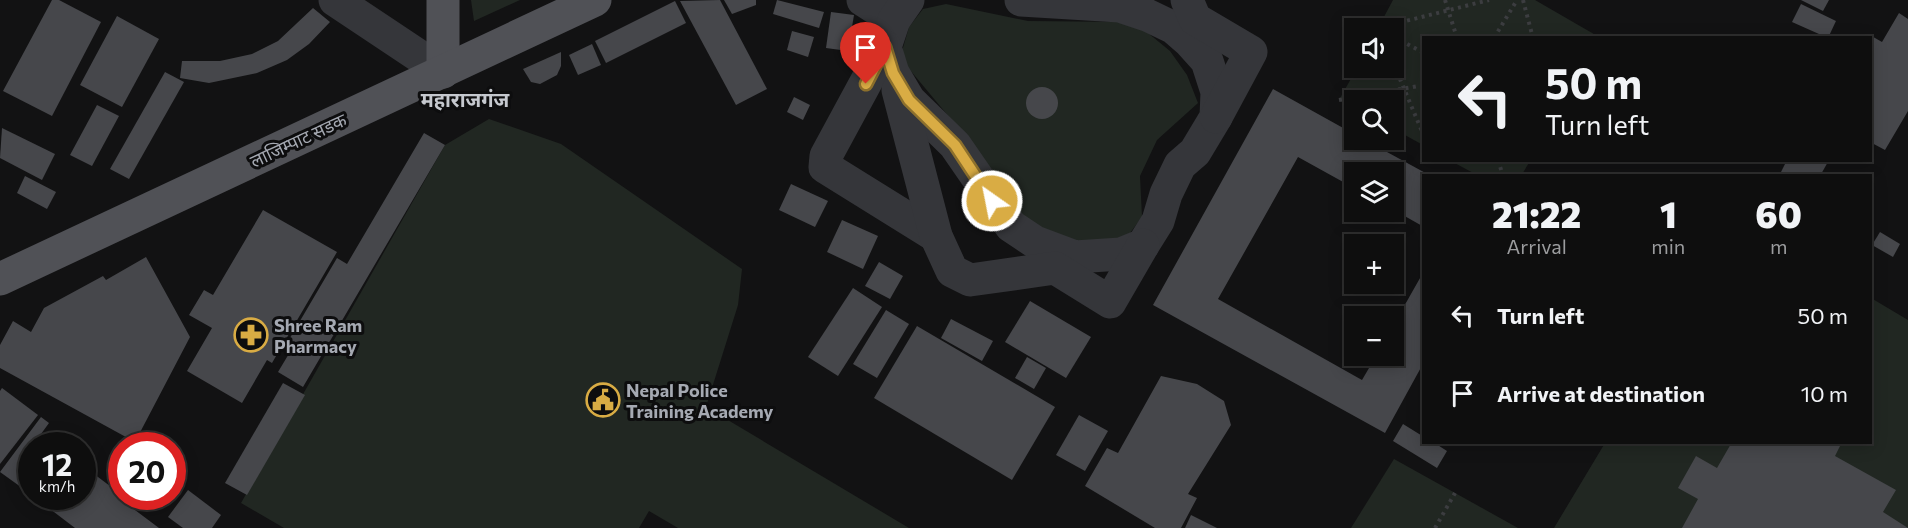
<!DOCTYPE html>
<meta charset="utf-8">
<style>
:root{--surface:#0e0e0e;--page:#1c1c1c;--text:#f1f3f6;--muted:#9b9c9e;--line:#2e2e2e}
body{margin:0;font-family:Commissioner,"Noto Sans Devanagari",sans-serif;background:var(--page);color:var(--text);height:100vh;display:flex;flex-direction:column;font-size:22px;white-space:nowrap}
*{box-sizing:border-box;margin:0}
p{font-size:20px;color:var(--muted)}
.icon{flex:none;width:33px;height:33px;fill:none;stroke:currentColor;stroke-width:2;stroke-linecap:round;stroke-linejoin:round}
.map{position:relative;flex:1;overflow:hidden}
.side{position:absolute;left:1422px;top:174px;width:450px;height:270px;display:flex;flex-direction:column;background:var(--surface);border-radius:0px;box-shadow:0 3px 15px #0003,0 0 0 2px var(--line)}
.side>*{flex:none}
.guide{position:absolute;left:1422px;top:36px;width:450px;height:126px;border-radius:0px;box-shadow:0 3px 15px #0003,0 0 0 2px var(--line);background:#0e0e0e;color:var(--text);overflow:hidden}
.buttons{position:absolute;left:1344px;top:18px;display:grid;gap:12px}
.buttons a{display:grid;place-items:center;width:60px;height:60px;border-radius:0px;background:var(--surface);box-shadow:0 3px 15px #0003,0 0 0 2px var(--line);font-size:30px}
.speed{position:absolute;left:18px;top:432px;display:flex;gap:12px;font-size:30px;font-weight:700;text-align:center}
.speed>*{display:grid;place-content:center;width:78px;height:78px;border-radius:50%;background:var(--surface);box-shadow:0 3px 15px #0003,0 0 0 2px var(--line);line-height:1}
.speed small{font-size:15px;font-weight:400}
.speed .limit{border:9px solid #d22;background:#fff;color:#111}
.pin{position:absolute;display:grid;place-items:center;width:51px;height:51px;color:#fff;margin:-62px -26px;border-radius:50% 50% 50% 0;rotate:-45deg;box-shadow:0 0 6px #0007}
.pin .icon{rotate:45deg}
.me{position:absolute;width:66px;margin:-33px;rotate:327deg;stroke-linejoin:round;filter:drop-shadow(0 0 4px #0008)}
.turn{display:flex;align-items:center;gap:21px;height:126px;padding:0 24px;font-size:27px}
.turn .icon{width:78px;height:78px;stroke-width:2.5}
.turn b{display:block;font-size:42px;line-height:51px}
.eta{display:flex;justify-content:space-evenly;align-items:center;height:102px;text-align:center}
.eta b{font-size:36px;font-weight:800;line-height:42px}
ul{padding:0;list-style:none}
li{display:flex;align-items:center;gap:18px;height:78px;padding:0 24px}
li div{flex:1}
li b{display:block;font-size:22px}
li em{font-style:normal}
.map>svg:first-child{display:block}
.green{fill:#212722}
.building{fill:#46474b}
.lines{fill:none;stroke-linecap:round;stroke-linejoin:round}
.path{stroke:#3c3d40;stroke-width:4;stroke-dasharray:3 4.5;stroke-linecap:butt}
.minor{stroke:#35363a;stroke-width:33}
.major{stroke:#505156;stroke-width:33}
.route-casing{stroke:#8d702c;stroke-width:15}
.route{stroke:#d9ac44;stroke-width:10}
.labels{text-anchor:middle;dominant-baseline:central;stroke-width:6;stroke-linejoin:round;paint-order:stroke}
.street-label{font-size:18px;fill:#a5a9b2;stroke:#0d0d0e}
.poi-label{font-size:18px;font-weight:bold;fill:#a5a9b2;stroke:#0d0d0e;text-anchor:start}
.neighbourhood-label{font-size:20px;font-weight:bold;fill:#c5c8ce;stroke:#0d0d0e}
</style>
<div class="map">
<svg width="1908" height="528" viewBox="0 0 1908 528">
<rect width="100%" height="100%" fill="#121213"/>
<g class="green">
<polygon points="471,0 520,0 474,21"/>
<polygon points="1393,0 1535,0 1599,37 1424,38 1423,145 1394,129 1394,100 1354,100 1354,108 1339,100 1357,68 1394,68 1394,28 1378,28"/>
<polygon points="946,4 1028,21 1127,22 1148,33 1170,51 1187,75 1198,103 1157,140 1140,176 1142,217 1130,233 1118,241 1090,246 1052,239 1016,212 955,124 900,58 909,27 923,9"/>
<polygon points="489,119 561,144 742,269 738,305 706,407 909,528 678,528 649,511 639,528 284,528 241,503 445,145"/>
<polygon points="1451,161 1530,161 1521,176 1477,175"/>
<polygon points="1871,298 1908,320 1908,528 1554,528 1605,443 1870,442"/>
<polygon points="1394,459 1518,528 1351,528"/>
</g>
<g class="building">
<polygon points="52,0 59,0 101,22 52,116 3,91"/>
<polygon points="720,0 767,89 736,105 680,1"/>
<polygon points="724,0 756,0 756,5 732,14"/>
<polygon points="777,0 824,12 819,28 773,14"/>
<polygon points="1801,0 1829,0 1823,11"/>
<polygon points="675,1 686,23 606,63 595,41"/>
<polygon points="1801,4 1836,21 1828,38 1792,22"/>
<polygon points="313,8 330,22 309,44 287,60 257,73 209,83 180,78 182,61 220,61 252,54 278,41"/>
<polygon points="831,12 854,15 848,51 826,48"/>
<polygon points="1899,13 1908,19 1908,111 1885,150 1870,142 1870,38 1865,38 1868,34 1882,42"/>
<polygon points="117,16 159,39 122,107 80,85"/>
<polygon points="792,31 814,37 808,57 787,50"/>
<polygon points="592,44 601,65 578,75 569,55"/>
<polygon points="561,52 561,66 557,75 540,84 531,82 523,69"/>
<polygon points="165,72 184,82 129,179 110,169"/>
<circle cx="1042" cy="103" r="16"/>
<polygon points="1273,89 1354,134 1354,140 1365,140 1431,176 1424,176 1424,227 1394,210 1394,172 1354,172 1354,188 1298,157 1218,299 1362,380 1376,356 1394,356 1394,324 1424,271 1424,362 1385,433 1153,305"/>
<polygon points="794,97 810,105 803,120 787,112"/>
<polygon points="97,105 119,116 92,166 70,155"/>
<polygon points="2,128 55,154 42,180 0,158"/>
<polygon points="424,133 445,145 303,387 278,372 293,347 287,343 337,258 347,264"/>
<polygon points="1787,160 1829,160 1820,176 1779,176"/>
<polygon points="25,176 56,192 47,209 17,193"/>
<polygon points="791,184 828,201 815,227 779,210"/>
<polygon points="263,210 337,252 272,363 267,360 242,403 187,371 212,328 189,315 204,290 213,295"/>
<polygon points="842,220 878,236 863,269 827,252"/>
<polygon points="1880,232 1900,244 1893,257 1872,245"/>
<polygon points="146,257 190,337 135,442 0,368 0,345 13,321 31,332 44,308 103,276 106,280"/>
<polygon points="879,262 903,276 890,299 865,286"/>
<polygon points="853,288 882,307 838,376 808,357"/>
<polygon points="1030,301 1091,337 1066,378 1005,342"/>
<polygon points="886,310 909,324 877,378 853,364"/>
<polygon points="951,319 993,341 982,361 941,338"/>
<polygon points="917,326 1055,407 1012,480 874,398"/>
<polygon points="1027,357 1046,368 1034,389 1015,378"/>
<polygon points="1161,376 1197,384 1224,401 1231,425 1188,494 1197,498 1181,528 1155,528 1085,486 1107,448 1118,453"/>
<polygon points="283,383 305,395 247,495 225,483"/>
<polygon points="2,388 38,415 0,464 0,391"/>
<polygon points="1079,415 1108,431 1085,471 1056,455"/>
<polygon points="41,417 49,423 41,434 56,446 32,446 32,495 0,472"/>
<polygon points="1403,424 1424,437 1424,442 1433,442 1447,451 1437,468 1393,441"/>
<polygon points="1732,442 1842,442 1835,456 1896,490 1883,512 1908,528 1682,528 1698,499 1678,488 1696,456 1717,468"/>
<polygon points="82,465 126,498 123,501 159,528 75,528 33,496 82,496"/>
<polygon points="188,490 221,515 212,528 183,528 168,517"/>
<polygon points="141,496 166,496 157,508"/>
<polygon points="1191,515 1217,528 1185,528"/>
</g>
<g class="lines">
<g class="path">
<polyline points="1445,0 1457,38"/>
<polyline points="1523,0 1533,38"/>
<polyline points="1378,28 1489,0"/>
<polyline points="1394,37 1424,53"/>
<polyline points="1494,38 1517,0"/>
<polyline points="1394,65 1424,136"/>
<polyline points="1339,100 1424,85"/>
<polyline points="1498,160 1503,176"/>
<polyline points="1435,528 1455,493"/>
</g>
<g class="minor">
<polyline points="335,0 443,72"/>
<polyline points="863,0 894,20"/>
<polyline points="908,0 894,20 885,47 893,73 909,100 955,145 1011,226 1035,242 1075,257 1121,254 1143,245 1158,221 1166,194 1180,165 1195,152 1216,117 1217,92 1207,61 1189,41 1174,28 1147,15 1120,6 1021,0"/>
<polyline points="1187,0 1195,19 1251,52 1216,117"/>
<polyline points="885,47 826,156 825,167 936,236"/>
<polyline points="898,90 936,236 952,271 970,280 1055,268 1110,302 1143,245"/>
</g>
<g class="major">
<polyline points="443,72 443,0"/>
<polyline points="0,279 595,0"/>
</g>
</g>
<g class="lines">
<g class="route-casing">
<polyline id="route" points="866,84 885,47 893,73 909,100 955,145 992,201"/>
</g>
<use href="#route" class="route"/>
</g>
<defs>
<g id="pharmacy-ring" transform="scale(1.725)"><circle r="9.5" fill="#0d0d0e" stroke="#d9ac44" stroke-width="1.5"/><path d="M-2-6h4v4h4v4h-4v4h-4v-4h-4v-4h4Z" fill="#d9ac44"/></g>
<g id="civic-ring" transform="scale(1.725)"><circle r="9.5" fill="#0d0d0e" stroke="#d9ac44" stroke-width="1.5"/><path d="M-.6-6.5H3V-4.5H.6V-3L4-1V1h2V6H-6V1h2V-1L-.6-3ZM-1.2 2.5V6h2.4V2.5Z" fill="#d9ac44"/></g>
</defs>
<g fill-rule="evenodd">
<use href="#pharmacy-ring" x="251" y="335"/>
<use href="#civic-ring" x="603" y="400"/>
</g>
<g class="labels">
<g class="street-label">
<text transform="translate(298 140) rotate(-25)">लाजिम्पाट सडक</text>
</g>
<g class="poi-label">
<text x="274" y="325">Shree Ram<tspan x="274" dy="21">Pharmacy</tspan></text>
<text x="626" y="390">Nepal Police<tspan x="626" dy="21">Training Academy</tspan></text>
</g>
<g class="neighbourhood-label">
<text x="465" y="99">महाराजगंज</text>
</g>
</g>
</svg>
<div class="buttons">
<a><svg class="icon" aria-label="sound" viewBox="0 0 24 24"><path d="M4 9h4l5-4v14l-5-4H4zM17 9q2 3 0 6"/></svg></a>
<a><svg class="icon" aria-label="search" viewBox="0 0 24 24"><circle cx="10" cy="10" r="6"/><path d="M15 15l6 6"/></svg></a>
<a><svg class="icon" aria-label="layers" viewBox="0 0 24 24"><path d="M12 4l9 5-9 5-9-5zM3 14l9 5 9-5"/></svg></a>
<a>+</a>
<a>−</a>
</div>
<div class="speed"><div>12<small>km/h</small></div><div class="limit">20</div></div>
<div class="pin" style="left:866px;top:84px;background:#d93025"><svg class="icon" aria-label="arrive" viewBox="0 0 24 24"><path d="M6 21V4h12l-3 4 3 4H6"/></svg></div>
<svg class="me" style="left:992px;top:201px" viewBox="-20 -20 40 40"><circle r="17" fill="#d9ac44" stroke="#fff" stroke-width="3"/><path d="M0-11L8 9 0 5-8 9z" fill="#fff"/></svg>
<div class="guide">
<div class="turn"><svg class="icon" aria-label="left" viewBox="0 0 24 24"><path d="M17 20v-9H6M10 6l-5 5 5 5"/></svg><div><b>50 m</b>Turn left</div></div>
</div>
<section class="side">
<div class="eta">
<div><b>21:22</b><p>Arrival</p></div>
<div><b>1</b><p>min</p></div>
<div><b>60</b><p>m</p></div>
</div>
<ul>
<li><svg class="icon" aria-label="left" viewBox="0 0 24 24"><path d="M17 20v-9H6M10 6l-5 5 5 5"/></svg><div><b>Turn left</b></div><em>50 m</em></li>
<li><svg class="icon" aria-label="arrive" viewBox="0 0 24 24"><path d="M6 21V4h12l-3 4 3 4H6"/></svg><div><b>Arrive at destination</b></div><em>10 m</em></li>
</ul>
</section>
</div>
